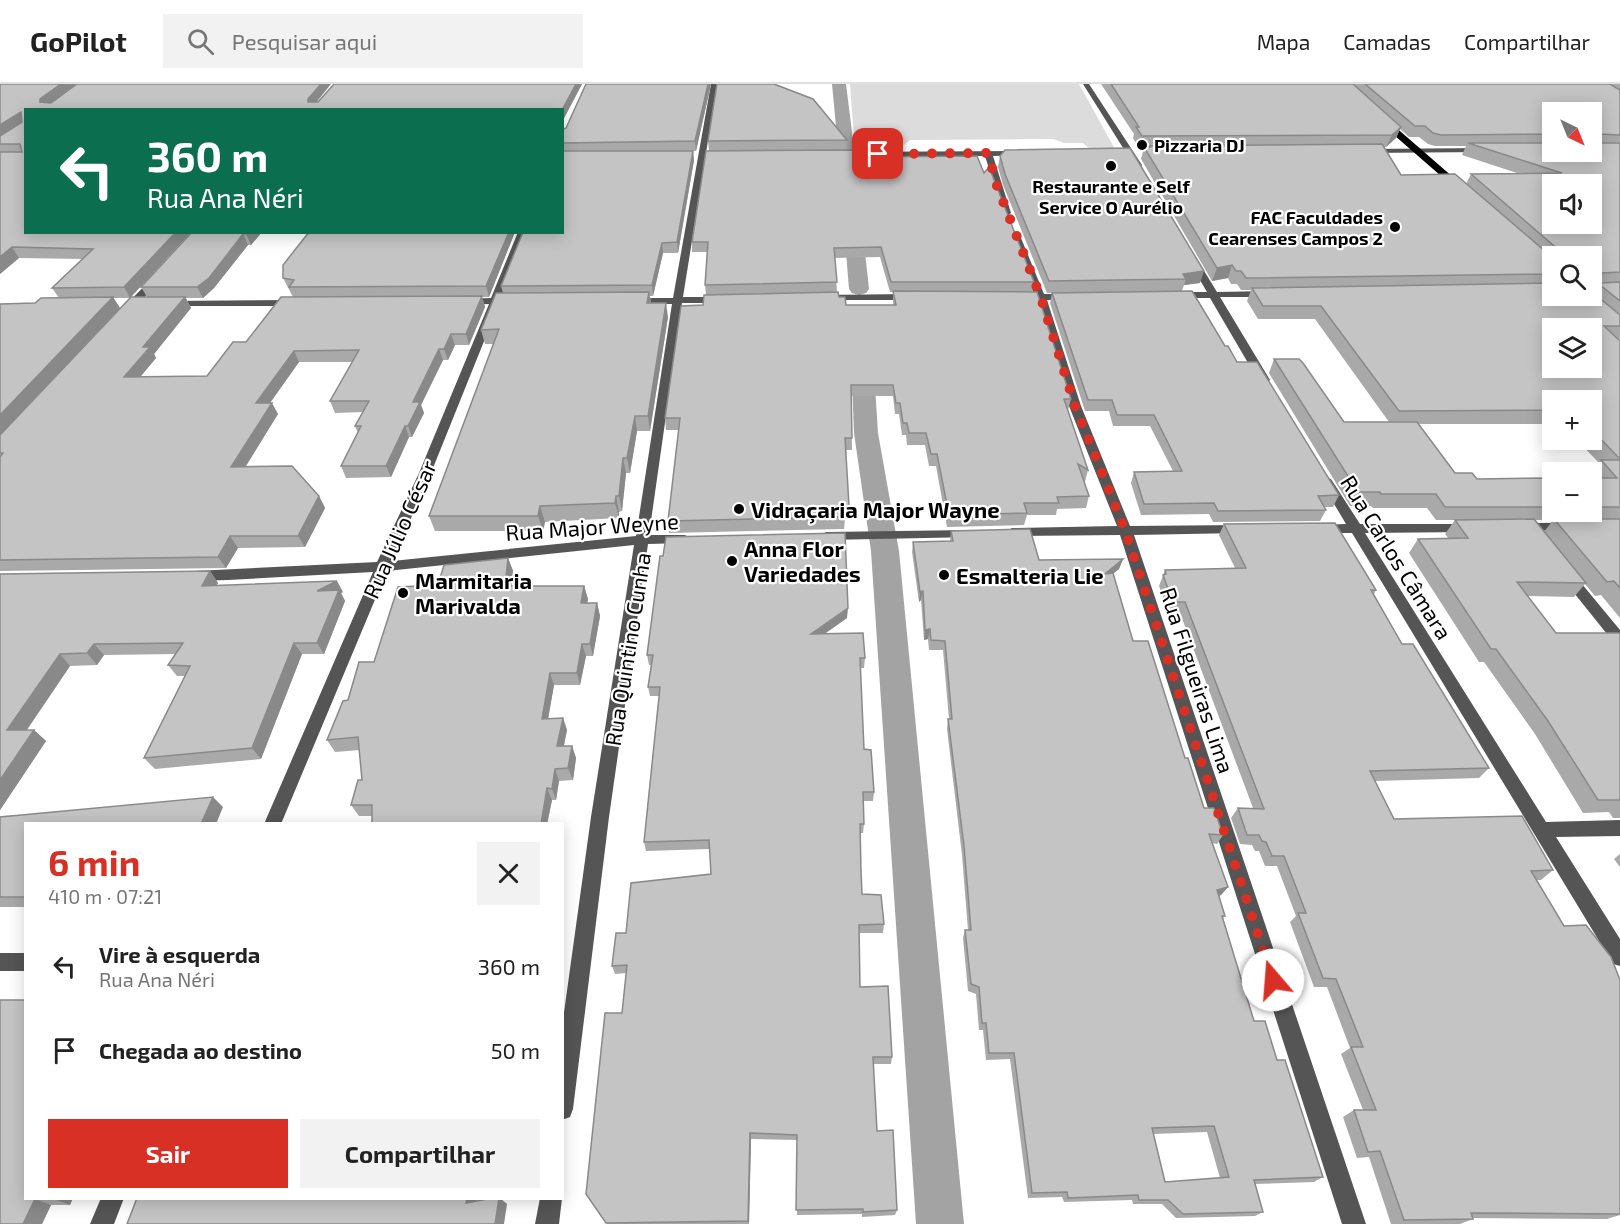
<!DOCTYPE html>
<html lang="pt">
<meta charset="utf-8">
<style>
:root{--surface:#fff;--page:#f2f2f2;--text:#222;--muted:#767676;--line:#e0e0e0;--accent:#d93025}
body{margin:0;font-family:"Exo 2",sans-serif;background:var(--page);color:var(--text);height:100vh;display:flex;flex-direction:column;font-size:22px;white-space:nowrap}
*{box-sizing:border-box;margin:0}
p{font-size:20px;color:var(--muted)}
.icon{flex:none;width:33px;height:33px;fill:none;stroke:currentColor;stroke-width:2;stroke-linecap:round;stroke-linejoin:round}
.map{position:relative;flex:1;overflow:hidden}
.panel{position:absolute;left:24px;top:738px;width:540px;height:378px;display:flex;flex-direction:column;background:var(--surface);border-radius:0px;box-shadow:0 3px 15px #0003}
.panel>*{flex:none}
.banner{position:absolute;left:24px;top:24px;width:540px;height:126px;border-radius:0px;box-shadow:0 3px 15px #0003;background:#0b6e4f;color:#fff;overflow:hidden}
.needle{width:39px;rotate:137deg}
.buttons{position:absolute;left:1542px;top:18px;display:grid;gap:12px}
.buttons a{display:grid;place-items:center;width:60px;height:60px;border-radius:0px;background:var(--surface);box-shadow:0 3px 15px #0003;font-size:30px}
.pin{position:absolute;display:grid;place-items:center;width:51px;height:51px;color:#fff;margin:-26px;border-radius:12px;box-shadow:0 3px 9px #0006}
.me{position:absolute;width:66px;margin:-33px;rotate:342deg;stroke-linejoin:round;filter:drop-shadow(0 0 4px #0008)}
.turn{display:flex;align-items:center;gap:21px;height:126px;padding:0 24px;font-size:27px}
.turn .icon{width:78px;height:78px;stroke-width:2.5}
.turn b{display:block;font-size:42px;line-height:51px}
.round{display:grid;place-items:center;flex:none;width:63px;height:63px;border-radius:0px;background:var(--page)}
.head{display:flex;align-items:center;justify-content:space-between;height:102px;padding:0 24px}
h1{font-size:36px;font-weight:700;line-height:45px;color:var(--accent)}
.button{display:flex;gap:12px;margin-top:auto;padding:12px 24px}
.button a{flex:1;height:69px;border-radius:0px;background:var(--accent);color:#fff;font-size:24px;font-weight:700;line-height:69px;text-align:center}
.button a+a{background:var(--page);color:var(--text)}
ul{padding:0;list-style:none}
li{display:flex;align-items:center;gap:18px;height:84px;padding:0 24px}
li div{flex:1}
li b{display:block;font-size:22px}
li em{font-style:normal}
header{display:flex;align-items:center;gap:36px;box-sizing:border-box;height:84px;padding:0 30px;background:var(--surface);border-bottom:2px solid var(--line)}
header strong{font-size:28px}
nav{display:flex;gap:33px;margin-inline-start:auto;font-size:21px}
.search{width:420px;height:54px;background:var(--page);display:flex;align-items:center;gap:15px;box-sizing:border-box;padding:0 21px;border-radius:0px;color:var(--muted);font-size:22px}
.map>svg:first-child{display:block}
.green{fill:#dcdcdc}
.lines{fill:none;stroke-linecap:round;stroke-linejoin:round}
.canal{fill:#a3a3a3;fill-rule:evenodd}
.minor{fill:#555;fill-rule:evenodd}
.major{fill:#000;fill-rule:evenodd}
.wall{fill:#a9a9a9;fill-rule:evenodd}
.shaded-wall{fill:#898989}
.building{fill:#c4c4c4;stroke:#898989;stroke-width:1.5;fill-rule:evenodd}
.route{stroke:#d93025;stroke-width:10;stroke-dasharray:0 18}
.poi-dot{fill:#000;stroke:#fff;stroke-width:2}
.labels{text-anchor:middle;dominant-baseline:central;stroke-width:4.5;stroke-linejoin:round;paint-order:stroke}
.far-poi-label{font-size:18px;font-weight:bold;fill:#000;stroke:#fff;text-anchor:start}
.poi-label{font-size:22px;font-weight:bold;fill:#000;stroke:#fff;text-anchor:start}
.street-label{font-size:22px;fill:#000;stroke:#fff}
</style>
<header>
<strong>GoPilot</strong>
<div class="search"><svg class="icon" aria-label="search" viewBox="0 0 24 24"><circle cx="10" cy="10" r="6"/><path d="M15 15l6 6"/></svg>Pesquisar aqui</div>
<nav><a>Mapa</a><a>Camadas</a><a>Compartilhar</a></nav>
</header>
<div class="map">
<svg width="1620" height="1140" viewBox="0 0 1620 1140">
<rect width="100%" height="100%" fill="#fff"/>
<polygon class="green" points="850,0 1079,0 1115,65 1090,65 1083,59 1064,59 1053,55 910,56 904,61 870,61 867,66 855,67"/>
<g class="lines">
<g class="canal">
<polygon points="832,0 846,0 854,64 852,67 846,69 838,64"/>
<polygon points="852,125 859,127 861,131 869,205 866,209 859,211 852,209 849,205 843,131 845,127"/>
<polygon points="862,264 870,266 873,271 878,349 899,467 964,1140 916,1140 871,467 854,349 851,271 854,266"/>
</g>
<g class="minor">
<polygon points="711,0 717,0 683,213 723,213 728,216 723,219 682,219 649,451 685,451 692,455 685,459 648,460 609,733 573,1025 570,1033 562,1036 562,943 591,733 634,461 387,487 281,740 264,740 373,488 228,496 195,497 188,492 195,487 377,478 419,389 489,220 462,221 457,218 462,215 491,214 518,148 527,148 501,214 513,214 518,217 513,220 499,220 431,389 392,477 636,452 672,220 630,220 625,217 630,214 673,214"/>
<polygon points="1083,0 1089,0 1142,81 1141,83 1135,83"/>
<polygon points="1487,64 1487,68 1484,68 1367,69 1363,67 1367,65"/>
<polygon points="1022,67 1025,67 1025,71 993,72 1011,129 1007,132 1003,129 985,72 839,72 835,70 839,68"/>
<polygon points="1016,151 1021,154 1044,210 1071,210 1076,213 1071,216 1047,216 1081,322 1130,442 1240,441 1247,445 1240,449 1134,451 1366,1140 1342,1140 1120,451 1012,452 1005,448 1012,444 1117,442 1069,322 1037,216 1020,216 1015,213 1020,210 1034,210 1011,154"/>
<polygon points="1189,172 1195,172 1217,208 1269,207 1274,210 1269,213 1220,213 1270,296 1268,298 1264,299 1258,296 1210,214 1173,214 1168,211 1173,208 1207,208 1187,174"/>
<polygon points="155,191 163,193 129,230 121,230 121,226"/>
<polygon points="819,211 912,210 917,213 912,216 815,216 815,212"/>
<polygon points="168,217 297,216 302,219 297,222 164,222 163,220"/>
<polygon points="1327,394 1331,395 1360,440 1468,440 1475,444 1468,448 1365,449 1546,738 1620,736 1620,752 1556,753 1620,855 1620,882 1613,880 1352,449 1318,449 1311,445 1318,441 1346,440 1321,398"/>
<polygon points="1519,439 1567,439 1574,443 1567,447 1514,446 1512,443 1514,440"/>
<polygon points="970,446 975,447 977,450 975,453 826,456 819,452 826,448"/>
<polygon points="1567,486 1572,488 1620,546 1620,562 1615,560 1562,494 1560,491 1562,488"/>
<rect x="0" y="869" width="26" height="18"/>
<polygon points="101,1114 124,1114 114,1140 90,1140"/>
<polygon points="540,1114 562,1114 559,1140 535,1140"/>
</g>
<polygon class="major" points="1379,34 1385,34 1462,101 1462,105 1456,105 1379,38"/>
</g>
<g class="wall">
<polygon points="0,0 316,18 318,18 334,0 582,0 562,38 26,26 191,148 130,214 113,214 120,224 147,213 141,203 192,148 262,148 251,161 248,161 214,204 203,214 186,214 191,224 154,270 156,274 140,293 207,292 246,258 293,213 283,194 515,148 489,213 482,213 485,223 469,261 455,261 448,276 443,276 421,321 424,329 412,353 409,353 391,393 346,394 341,382 358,349 355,342 363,328 335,329 330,317 353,278 299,278 270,319 278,330 245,383 319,412 325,424 305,463 238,464 226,484 0,487 0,220 35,219 59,214 52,204 82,175 19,174 0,190"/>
<polygon points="586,0 711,0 696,67 693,67 694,76 678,169 663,169 653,212 650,212 651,219 668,233 650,347 637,347 630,389 626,389 622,427 619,428 619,434 545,438 543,447 435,447 429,432 494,260 485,260 481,246 503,209 501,202 562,148 562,46 566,44"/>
<path d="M1101,0H1620V255H1618L1620,256V534L1601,511L1595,512L1585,500L1574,513L1528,512L1556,549H1620V734H1613L1609,728L1583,729L1535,650L1484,578H1479L1409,469L1418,455H1449L1445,450L1455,436H1436L1427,424H1373L1371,422H1350L1269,289L1274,275L1344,338H1389L1315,235H1258L1247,217L1251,206H1241L1237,200H1231L1228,194L1212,197L1141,75L1144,64H1139L1133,54L1134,50ZM1552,28L1592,68H1552ZM1400,45L1409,53H1419L1428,60L1435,62H1466L1462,71L1520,90H1471L1466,100L1401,91L1383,63H1386L1396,54ZM1552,172H1592V212H1552ZM1552,316H1592V356H1577L1599,379L1591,388L1592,392L1593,394H1592V428H1552V394L1477,395L1455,389L1419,340H1552ZM1535,436H1553L1544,448Z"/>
<polygon points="847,56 847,66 709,67 708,57"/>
<polygon points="1000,72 1200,199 1184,201 1182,207 1047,209 1003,101 998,83"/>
<path d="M860,73L984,89L1034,198L1032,208L1071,315L1068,326L1088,386L1085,398L1084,397L1089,412L1086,424L1057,425L1056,431H1027L1024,441L947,443L936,382H929L925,361H907L906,351H902L899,330H895L893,312H851L852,366H846L849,422L848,434H845L844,445L669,449L668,437L679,346H666L665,334L706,211L705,201L707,168H692V158ZM880,173L890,208H893V221H846L839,213L837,208L835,174Z"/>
<polygon points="1052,209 1225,262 1237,278 1339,411 1333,423 1324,423 1326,426 1320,437 1213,438 1209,430 1141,431 1131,399 1134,388 1173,387 1150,342 1113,342 1109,327 1085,327 1050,219"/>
<polygon points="1224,440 1376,506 1374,510 1402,560 1489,684 1479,694 1375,697 1394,735 1553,786 1541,796 1537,796 1564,842 1620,896 1620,1131 1607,1135 1473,1134 1473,1135 1460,1140 1391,1140 1369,1073 1357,1074 1343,1033 1354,1026 1363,1026 1341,970 1350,964 1327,903 1314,903 1290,838 1296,832 1277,782 1265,782 1259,767 1255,767 1252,761 1240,760 1231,734 1238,724 1253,724 1180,529 1169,529 1159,502 1165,486 1235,484 1219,451"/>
<path d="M951,447L1039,476L1123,475L1119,485L1113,490L1133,557L1185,674L1204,724L1223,751L1217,760L1212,759L1228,803L1221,811L1219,812L1225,832L1223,834L1254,937L1277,976L1323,1093L1314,1098L1255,1100L1263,1128L1255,1132L1176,1134L1162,1120H1133L1132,1116L1064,1118L1062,1113L1028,1114L1010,975L986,976L983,946H979L976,910L968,907L963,854L965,846H968L962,771L947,645L948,635H949L943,566H929L928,555L924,556L921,516L919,518L912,468L913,458L950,457ZM1207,1048L1220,1094L1165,1098L1153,1050Z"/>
<polygon points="508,474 513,487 511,502 584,502 588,515 587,519 597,519 600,532 593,572 586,572 580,601 554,601 548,634 563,634 567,646 564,662 572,662 576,674 573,696 559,697 556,716 552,716 547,740 372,740 372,732 359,732 351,721 362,696 360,666 335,668 327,656 348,616 374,578 438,501"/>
<polygon points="210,487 218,499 216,501 343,508 341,509 345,517 324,570 302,570 261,675 155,685 144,674 185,592 177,592 168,581 175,570 104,571 97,581 70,582 27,646 34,646 46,657 0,726 0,490"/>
<polygon points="847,534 826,549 865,574 864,584 860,584 864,665 874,708 873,717 863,717 864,740 863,749 860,749 861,787 862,810 884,840 883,849 859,849 860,903 892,973 891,980 873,980 877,1047 897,1126 895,1131 862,1133 862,1130 797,1131 797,1056 751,1055 749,1140 607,1140 586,1110 622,929 626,889 615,890 612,882 626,849 711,790 710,765 646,767 644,758 659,612 650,612 648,603 651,581 649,581 647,571"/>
<polygon points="223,723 26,740 26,823 0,823 0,732"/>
<polygon points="1620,770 1620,783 1614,775"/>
<polygon points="0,916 73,1114 70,1121 51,1121 42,1140 0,1140"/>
</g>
<g class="shaded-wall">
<polygon points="61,0 78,0 46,26 40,18 40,15"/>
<polygon points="321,0 331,0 311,25 308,18 308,15"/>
<polygon points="576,0 582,0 562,38 562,26"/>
<polygon points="708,0 711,0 696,67 695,57"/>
<polygon points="21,28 26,36 0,54 0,41"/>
<polygon points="1401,43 1396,54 1386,63 1392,51"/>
<polygon points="693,67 694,76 678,169 677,158"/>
<polygon points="176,148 191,148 130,214 124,203"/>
<polygon points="248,148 262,148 251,161 246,150"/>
<polygon points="509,148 515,148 489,213 486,202"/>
<polygon points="243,150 248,161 214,204 203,214 197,203"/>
<polygon points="662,159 663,169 653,212 652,201"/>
<polygon points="12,163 19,174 0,190 0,173"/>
<polygon points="1232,181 1228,194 1212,197 1217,184"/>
<polygon points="1204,187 1200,199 1184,201 1186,195 1183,190"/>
<polygon points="649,208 651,222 647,219"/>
<polygon points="482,212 485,223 469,261 466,250"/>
<polygon points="113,213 120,224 0,352 0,331"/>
<polygon points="185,213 191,224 154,270 156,274 131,304 124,293 143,263"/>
<polygon points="666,219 668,233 650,347 648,332"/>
<polygon points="451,250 455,261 448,276 444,265"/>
<polygon points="439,265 443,276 421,321 424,329 412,353 408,342 413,318"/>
<polygon points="294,267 299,278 262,330 256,319"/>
<polygon points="272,319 278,330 238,395 231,383"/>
<polygon points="635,332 637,347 630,389 627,374"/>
<polygon points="405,342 409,353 391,393 386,382"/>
<polygon points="623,374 626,389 622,427 619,412"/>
<polygon points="319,412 325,424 305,463 298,452"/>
<polygon points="616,412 619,428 619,434 615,419"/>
<polygon points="540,422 545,438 543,447 538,432"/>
<polygon points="230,452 238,464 226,484 218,473"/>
<polygon points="508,474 513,487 510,515 505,502"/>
<polygon points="1123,475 1119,485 1101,499 1105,490"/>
<polygon points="210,487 218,499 210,513 202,502"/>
<polygon points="337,497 343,508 341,509 345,517 324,570 317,559 317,507"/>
<polygon points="584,502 588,515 585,531 581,519"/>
<polygon points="923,507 921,516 919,518 920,508"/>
<polygon points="597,519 600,532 593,572 590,560"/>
<polygon points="848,524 847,534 811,559 811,550"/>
<polygon points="930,545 928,555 924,556 925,546"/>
<polygon points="294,559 302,570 261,675 252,664"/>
<polygon points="94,560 104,571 97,581 87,569"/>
<polygon points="582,560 586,572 580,601 577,589"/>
<polygon points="60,570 70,582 19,657 7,646"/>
<polygon points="550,589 554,601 546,647 542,635"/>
<polygon points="563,634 567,646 561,674 557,662"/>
<polygon points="34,646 46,657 0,726 0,696"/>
<polygon points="572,662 576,674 573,696 568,684"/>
<polygon points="555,685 559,697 556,716 552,705"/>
<polygon points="547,704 552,716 547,740 541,740"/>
<polygon points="213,713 223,723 216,740 201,740"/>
<polygon points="1228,803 1221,811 1211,815 1217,806"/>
<polygon points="750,1049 751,1055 749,1140 748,1137"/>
<polygon points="54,1114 73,1114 70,1121 54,1115"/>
<polygon points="467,1114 477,1114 475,1126 466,1119"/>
<polygon points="499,1114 500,1114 507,1120 504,1140 495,1140"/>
<polygon points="35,1115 51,1121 42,1140 23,1140"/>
</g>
<g class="building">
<polygon points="0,0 61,0 40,15 40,18 51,19 77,0 321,0 308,15 308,18 318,18 334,0 576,0 562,26 26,26 26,148 176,148 124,203 52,204 93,165 12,163 0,173 0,68 22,68 20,60 0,60 0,52 22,38 21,28 0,41"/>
<polygon points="586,0 708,0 695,57 562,59 562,46 566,44"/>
<polygon points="717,0 774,0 813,15 847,56 708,57"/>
<polygon points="1111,0 1353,0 1401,43 1392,51 1142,52 1136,43 1139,43"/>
<path d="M1365,0H1610L1620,6V51L1599,50L1594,57L1596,59H1620V188L1601,189L1598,191L1601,199L1620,198V217L1595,197H1592V172H1562L1561,168L1471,90L1562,89L1468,59H1552V68H1592V28H1552V50L1441,51L1433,49L1425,42H1415ZM1552,100H1592V140H1552Z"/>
<polygon points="1382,60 1401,91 1455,90 1552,173 1552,190 1246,194 1241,187 1236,187 1232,181 1217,184 1144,63 1150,63 1149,62"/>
<polygon points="1130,64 1204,187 1183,190 1186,195 1049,197 1005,90 1000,72 1005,66"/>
<polygon points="855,66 860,73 977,72 984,89 989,83 1034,198 891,198 881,163 834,164 837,198 705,201 708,158 692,158 706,67"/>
<polygon points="562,67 693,67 677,158 662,159 652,201 501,202 523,148 562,148"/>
<polygon points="192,148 248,148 246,150 243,150 209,194 197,203 141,203"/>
<polygon points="309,148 509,148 486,202 289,203 294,196 283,194 283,181"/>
<path d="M1552,199V212H1592V208L1620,231V242H1604L1620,257V375L1592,346V316H1552V326L1399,327L1321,222H1263L1252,204ZM1552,244H1592V284H1552Z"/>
<polygon points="893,207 1037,208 1071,315 1064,315 1088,386 1078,380 1089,412 1057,413 1059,419 1024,419 1027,429 949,431 937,370 931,370 926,349 909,349 907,339 903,339 900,319 896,319 893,301 851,301 852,354 845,354 849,422 844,422 845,433 668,437 680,334 665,334 681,222 703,221 704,211 838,208 839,213 845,213 846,221 896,221"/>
<polygon points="1192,207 1225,262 1228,262 1237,278 1257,278 1339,411 1318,412 1326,426 1218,427 1214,419 1144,420 1134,388 1182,387 1154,331 1117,331 1112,316 1088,316 1052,209"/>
<polygon points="649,208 647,219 666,219 648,332 635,332 627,374 623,374 619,412 616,412 615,419 540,422 538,432 429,432 499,245 481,246 496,209"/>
<polygon points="482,212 466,250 451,250 444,265 439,265 413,318 420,318 408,342 405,342 386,382 341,382 361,342 355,342 369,317 330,317 359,266 294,267 256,319 272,319 231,383 292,382 319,412 298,452 230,452 218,473 0,476 0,373 3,369 0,369 0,351 131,213 185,213 143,263 150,263 124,293 207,292 233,258 246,258 281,213"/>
<polygon points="113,213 0,331 0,220 35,219 41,214"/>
<polygon points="1274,275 1299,275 1303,279 1344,338 1417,338 1455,389 1472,389 1477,395 1552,394 1552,423 1445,423 1436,410 1381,410 1380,408 1358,408"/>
<polygon points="1601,376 1620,376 1620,423 1592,423 1592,394 1617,394"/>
<polygon points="1534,435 1586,499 1517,498 1556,549 1620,549 1620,716 1598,716 1548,637 1496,565 1491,565 1418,455 1468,454 1455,436"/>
<polygon points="1554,435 1620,435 1620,504 1614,497 1607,498"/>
<polygon points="1335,439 1376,506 1371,506 1402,560 1413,560 1489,684 1370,687 1394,735 1522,732 1553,786 1531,787 1564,842 1586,841 1611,873 1620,896 1620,1130 1471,1129 1473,1135 1404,1136 1380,1067 1368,1068 1354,1026 1376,1026 1351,963 1363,963 1336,895 1323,894 1298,829 1306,829 1284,772 1272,772 1266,758 1262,757 1259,751 1247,751 1238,724 1264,725 1185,518 1173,518 1163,491 1166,490 1165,486 1246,484 1224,440"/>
<path d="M1030,445L1039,476L1123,475L1105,490L1113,489L1133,557H1148L1185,674H1188L1204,724H1214L1223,751L1209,750L1228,803L1217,806L1225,832H1222L1254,937H1265L1277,976H1285L1323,1093L1254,1096L1263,1128L1183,1130L1168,1116H1139L1138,1111L1068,1114L1067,1108L1032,1109L1014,969H989L986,939H982L979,903L971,900L965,846H971L964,762L948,635H952L945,557L931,556L930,545L925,546L923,507L920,508L913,458L953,457L951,447ZM1214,1042L1229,1093L1165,1098L1152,1044Z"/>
<polygon points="845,449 848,524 811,550 863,549 865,574 860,574 864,665 871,666 874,708 863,708 864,740 860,740 861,787 862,810 881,811 884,840 859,841 860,903 888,902 892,973 873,973 877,1047 893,1046 897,1126 863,1128 863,1125 796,1126 797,1051 750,1049 748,1137 606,1139 586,1110 605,929 622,929 627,881 612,882 616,849 626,849 631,799 711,790 709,756 644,758 660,603 648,603 653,571 647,571 660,472 663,472 666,453"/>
<polygon points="508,474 505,502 584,502 581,519 597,519 590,560 582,560 577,589 550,589 542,635 563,634 557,662 572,662 568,684 555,685 552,705 547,704 541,740 372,740 372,721 351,721 358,696 362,696 358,653 327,656 343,617 348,616 359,578 374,578 398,503 438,501 444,481"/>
<polygon points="210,487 202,502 337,497 317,507 339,506 317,559 294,559 252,664 144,674 190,582 168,581 183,559 94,560 87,569 60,570 7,646 34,646 0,696 0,490"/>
<polygon points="213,713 201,740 26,740 26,813 0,813 0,733"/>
<polygon points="0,916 26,916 26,1114 54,1114 54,1115 35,1115 23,1140 0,1140"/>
<polygon points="137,1114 467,1114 466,1119 493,1114 499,1114 495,1140 127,1140"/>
</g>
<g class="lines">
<polyline class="route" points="878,70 988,69 997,102 1041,214 1075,322 1125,446 1273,896"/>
</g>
<g class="poi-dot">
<circle cx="1142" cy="61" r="6"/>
<circle cx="1111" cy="82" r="6"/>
<circle cx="1395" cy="143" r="6"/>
<circle cx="739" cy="425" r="6"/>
<circle cx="732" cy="477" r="6"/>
<circle cx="944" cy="491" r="6"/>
<circle cx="403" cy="509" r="6"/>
</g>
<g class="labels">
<g class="far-poi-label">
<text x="1154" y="61">Pizzaria DJ</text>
<text x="1111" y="102" text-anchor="middle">Restaurante e Self<tspan x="1111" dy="21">Service O Aurélio</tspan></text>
<text x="1383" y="133" text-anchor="end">FAC Faculdades<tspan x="1383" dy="21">Cearenses Campos 2</tspan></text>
</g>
<g class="poi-label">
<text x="751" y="425">Vidraçaria Major Wayne</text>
<text x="744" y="464">Anna Flor<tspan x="744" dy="25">Variedades</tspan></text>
<text x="956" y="491">Esmalteria Lie</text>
<text x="415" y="496">Marmitaria<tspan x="415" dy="25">Marivalda</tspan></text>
</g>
<g class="street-label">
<text transform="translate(592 442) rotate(-4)">Rua Major Weyne</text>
<text transform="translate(399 445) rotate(-66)">Rua Júlio César</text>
<text transform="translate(1397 473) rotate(58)">Rua Carlos Câmara</text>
<text transform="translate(627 565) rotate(-81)">Rua Quintino Cunha</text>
<text transform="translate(1198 596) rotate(72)">Rua Filgueiras Lima</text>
</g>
</g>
</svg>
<div class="buttons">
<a><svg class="needle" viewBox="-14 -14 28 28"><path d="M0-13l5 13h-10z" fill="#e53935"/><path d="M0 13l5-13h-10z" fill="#767676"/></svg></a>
<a><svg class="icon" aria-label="sound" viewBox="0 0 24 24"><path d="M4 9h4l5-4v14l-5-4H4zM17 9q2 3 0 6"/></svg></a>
<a><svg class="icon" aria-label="search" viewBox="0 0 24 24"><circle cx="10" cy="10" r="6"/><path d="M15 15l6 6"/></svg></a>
<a><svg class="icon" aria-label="layers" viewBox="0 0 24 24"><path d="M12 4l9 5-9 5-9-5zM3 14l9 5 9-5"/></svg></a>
<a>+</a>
<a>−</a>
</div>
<div class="pin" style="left:878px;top:70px;background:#d93025"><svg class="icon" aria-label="arrive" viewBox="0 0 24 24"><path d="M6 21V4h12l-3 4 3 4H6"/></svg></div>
<svg class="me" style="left:1273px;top:896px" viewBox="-20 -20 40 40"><circle r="19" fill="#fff"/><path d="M0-13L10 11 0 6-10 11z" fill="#d93025"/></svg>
<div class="banner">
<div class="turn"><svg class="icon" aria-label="left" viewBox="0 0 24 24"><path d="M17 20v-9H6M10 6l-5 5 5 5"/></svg><div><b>360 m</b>Rua Ana Néri</div></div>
</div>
<section class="panel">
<div class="head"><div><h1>6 min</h1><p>410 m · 07:21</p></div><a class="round"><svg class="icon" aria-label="close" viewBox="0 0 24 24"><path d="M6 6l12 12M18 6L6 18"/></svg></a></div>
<ul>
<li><svg class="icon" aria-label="left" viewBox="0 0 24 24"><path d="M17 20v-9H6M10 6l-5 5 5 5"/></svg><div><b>Vire à esquerda</b><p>Rua Ana Néri</p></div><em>360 m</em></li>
<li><svg class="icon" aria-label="arrive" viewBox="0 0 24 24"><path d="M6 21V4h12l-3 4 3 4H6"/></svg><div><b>Chegada ao destino</b></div><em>50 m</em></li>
</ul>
<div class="button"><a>Sair</a><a>Compartilhar</a></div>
</section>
</div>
